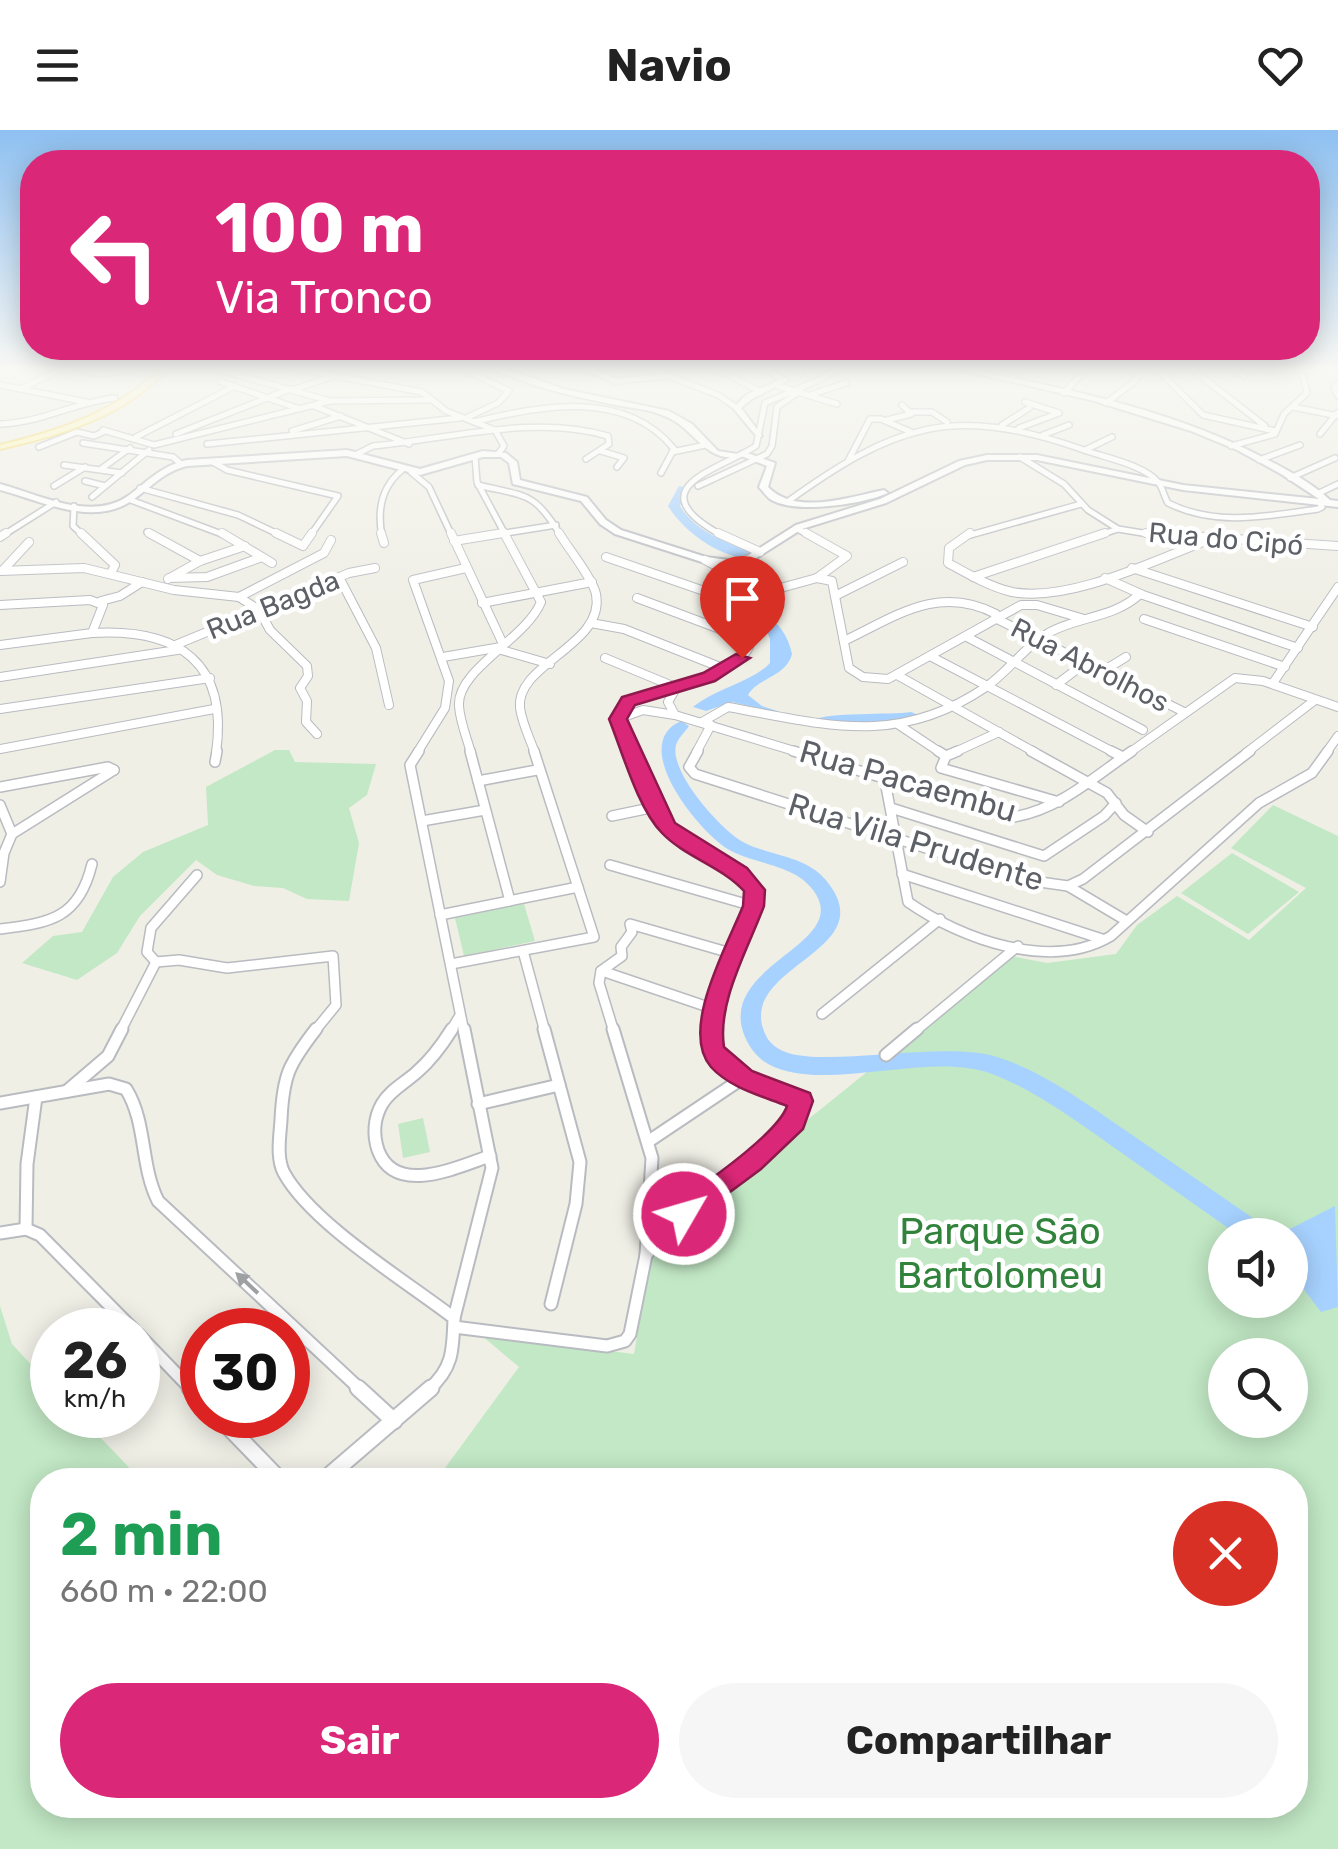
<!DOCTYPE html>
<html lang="pt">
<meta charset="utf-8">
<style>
:root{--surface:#fff;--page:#f6f6f6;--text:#222;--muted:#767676;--accent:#db2777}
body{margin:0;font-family:Rubik,sans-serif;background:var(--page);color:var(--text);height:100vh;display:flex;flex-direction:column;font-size:38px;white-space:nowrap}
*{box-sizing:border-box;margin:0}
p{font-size:32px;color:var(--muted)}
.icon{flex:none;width:55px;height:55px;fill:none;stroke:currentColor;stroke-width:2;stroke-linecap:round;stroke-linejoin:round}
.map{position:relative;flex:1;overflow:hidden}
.side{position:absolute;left:30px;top:1338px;width:1278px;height:350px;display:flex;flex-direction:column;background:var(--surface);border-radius:40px;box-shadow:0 5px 25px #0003}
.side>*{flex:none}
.guide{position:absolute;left:20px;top:20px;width:1300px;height:210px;border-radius:40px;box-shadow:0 5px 25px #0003;background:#db2777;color:#fff;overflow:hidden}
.controls{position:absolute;left:1208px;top:1088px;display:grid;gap:20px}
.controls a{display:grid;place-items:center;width:100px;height:100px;border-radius:50%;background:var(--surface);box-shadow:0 5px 25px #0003;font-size:50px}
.speed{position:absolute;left:30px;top:1178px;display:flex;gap:20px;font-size:50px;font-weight:700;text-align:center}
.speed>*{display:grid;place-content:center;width:130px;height:130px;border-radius:50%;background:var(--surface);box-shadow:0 5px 25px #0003;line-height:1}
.speed small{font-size:25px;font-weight:400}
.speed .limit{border:15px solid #d22;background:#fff;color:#111}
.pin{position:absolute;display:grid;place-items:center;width:85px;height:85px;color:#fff;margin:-102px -42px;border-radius:50% 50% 50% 0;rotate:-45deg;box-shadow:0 0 10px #0007}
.pin .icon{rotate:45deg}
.me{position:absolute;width:110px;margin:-55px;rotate:52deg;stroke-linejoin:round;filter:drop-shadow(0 0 8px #0008)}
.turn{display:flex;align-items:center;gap:35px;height:210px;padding:0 30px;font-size:45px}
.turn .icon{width:130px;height:130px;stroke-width:2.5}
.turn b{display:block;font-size:70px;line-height:85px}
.round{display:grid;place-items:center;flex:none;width:105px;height:105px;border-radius:52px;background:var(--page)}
.overview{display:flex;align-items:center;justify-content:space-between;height:170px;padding:0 30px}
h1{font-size:60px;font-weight:700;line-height:75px;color:#1e9e55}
.cta{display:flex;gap:20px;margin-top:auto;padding:20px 30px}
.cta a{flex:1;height:115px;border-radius:60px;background:var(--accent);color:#fff;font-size:40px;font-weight:700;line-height:115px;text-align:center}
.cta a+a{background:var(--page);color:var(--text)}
header{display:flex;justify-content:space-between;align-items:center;height:130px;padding:0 30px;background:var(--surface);font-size:45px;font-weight:700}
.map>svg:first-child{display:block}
.green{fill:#c2e8c5;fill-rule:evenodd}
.water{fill:#a7d2ff}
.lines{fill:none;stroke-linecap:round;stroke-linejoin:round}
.river{fill:#a7d2ff;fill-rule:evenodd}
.street-far4-casing{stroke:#b8bbc0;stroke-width:8}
.street-far3-casing{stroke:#b8bbc0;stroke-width:10}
.street-far2-casing{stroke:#b8bbc0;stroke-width:12}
.street-far1-casing{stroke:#b8bbc0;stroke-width:15}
.street-casing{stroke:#b8bbc0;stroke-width:19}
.secondary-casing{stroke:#b9bcc2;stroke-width:4}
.primary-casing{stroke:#f6d659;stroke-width:4}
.street-far4{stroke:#fff;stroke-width:5}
.street-far3{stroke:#fff;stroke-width:8}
.street-far2{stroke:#fff;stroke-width:9}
.street-far1{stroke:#fff;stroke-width:11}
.street{stroke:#fff;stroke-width:15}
.secondary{fill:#fff;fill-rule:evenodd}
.primary{fill:#fff8ac;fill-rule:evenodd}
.oneway{fill:#9ea0a4}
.route{fill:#db2777;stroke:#8e194d;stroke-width:2.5}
.labels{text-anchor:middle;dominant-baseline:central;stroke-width:9;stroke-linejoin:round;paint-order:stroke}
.far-street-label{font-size:28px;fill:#5d6167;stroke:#fff}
.street-label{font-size:32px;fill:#5d6167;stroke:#fff}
.near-park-label{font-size:38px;fill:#31823b;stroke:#fff}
</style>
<header><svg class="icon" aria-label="menu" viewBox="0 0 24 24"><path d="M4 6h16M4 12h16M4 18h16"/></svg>Navio<svg class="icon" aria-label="heart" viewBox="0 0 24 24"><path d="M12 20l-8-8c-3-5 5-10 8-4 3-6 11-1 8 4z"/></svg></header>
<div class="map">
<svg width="1338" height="1719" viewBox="0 0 1338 1719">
<rect width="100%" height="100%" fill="#f0efe6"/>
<g class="green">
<polygon points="275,620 289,620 295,632 376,634 367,665 349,678 359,713 349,771 307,769 283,758 254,756 217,745 196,730 140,786 117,823 77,850 22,833 53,806 82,802 113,747 143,722 208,695 206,657"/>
<path d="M1273,675L1338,706V1719H0V1176L12,1214L52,1257V1285H79L141,1350H42V1675H1295V1350H431L445,1338L519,1237L481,1205L634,1224L651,1126L662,1107L1011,826L1047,833L1116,824L1137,795L1177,766L1249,810L1306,758L1231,718ZM1225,1105H1290V1170H1225ZM1225,1225H1290V1290H1225Z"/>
<polygon points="1232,723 1299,762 1248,804 1181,763"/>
<polygon points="524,774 535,811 464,826 455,788"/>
<polygon points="423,988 430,1022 403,1028 398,994"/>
</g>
<g class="water">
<path d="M760,483C776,489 788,504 792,524C786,547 759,547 748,565L762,576L792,586L732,572L706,581L693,577C717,558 754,551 770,533V509Z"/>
<polygon points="1335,1076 1338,1177 1321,1182 1290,1141 1290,1105 1278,1105"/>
</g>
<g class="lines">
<g class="river">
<path d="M679,356L689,358L680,376C696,402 726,412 753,423V429C721,429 684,402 668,376Z"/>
<path d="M911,582L916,584V590C893,595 834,602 815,590C826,582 891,585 911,582Z"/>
<path d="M681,591L689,596C685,602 678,608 676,615C669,642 721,700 743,712C769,726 804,725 825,749C885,819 748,833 762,895C765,906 769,913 779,919C813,941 942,909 997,927C1042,941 1084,972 1122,998C1170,1031 1218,1064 1266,1097L1270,1105H1238C1195,1075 1152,1044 1109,1014C1072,988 1034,960 992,944C929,919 813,968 762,930C752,922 745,910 742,898C726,832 853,813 813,760C793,733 753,735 726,718C697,699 628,614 681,591Z"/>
</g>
<g class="street-far4-casing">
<g id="street-far4">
<polyline points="68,236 101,244 150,236"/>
<polyline points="222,236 220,240 330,271 429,270"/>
<polyline points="283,236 422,262 446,281 495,300 504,316 498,324"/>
<polyline points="457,236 509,261 498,273 466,288"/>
<polyline points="582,236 615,251 667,246"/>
<polyline points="643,236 718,265 737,278"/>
<polyline points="712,236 761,262"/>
<polyline points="795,236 801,243"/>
<polyline points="1154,236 1203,285 1275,301"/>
<polyline points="1188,236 1265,296"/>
<polyline points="1228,236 1244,246"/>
<polyline points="159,245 174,236"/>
<polyline points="1009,249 1025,236"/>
<polyline points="221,252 300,279"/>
<polyline points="1338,253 1334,257 1338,266"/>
<polyline points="0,255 86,272"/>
<polyline points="778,256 837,274"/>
<polyline points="20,259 68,236"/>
<polyline points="295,259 331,247"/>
<polyline points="1064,263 1089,236"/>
<polyline points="810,265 846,253"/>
<polyline points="1106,273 1134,252 1145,237"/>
<polyline points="314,276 409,314"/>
<polyline points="1293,277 1338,286"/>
<polyline points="912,282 932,282 947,292"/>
<polyline points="887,290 911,284 902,275"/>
<path d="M474,292C540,275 626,259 674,319L661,343"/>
<path d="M0,294C41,293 75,272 115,268"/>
<polyline points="1002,295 1029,278"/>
<polyline points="1019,298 1059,283 1025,272"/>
<polyline points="103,300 154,315 330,271"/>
<polyline points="292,301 341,286"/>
<polyline points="176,304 290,259"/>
<polyline points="1320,304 1337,283"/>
<polyline points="1043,305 1069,295"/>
<polyline points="136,307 235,256"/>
<polyline points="83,313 173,327 181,334"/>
<polyline points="207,314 460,288"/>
<polyline points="1231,316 1275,304 1284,284 1307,263 1302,242 1326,236"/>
<polyline points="39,317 77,302 94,306 105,301"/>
<polyline points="1085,320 1112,307"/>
<polyline points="601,321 624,328 617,337"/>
<polyline points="672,322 706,315"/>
<path d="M357,324L373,316C448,309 534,284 608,306L609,314L586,329"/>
<polyline points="475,326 477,352 506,406"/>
<polyline points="1020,327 1064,354 1088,380 1118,399 1161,406"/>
<polyline points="1259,330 1300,315"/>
<polyline points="848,331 870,289 881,289 911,302"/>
<polyline points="213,332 227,340 338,366 310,406"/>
<polyline points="64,335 122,343"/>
<polyline points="101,339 130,318"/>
<polyline points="411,342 429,357 452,406"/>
<polyline points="1290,348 1335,328"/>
<polyline points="85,351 105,356"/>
<path d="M478,355C527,367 534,361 561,406"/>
<polyline points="54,356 85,337"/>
<polyline points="698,356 767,324 772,316 777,277 800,261"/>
<polyline points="140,358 238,385 282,406"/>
<polyline points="1317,364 1338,354"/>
<polyline points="92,367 149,320"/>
<polyline points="128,369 227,406"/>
<path d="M787,372C894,295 952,274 1081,319C1102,327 1143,334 1158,352C1163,358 1164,367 1168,373C1216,397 1267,386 1318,379L1322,377L1319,372"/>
<polyline points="74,376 73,396 84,406"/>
<polyline points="796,398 810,406"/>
<polyline points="147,402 154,406"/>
<polyline points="2,406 56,372"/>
<path d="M382,406C377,380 381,357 402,340"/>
<polyline points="487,406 556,395"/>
<path d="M723,406C634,358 719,340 756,316L765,273L823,248L831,242L826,236"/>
<polyline points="967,406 1081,374"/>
<polyline points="1097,406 1118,399"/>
</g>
</g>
<g class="street-far3-casing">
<g id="street-far3">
<polyline points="81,403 115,435 111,443"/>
<polyline points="149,403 200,431"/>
<polyline points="222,403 272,433"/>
<polyline points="276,403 303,416 312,403"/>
<polyline points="381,403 384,413"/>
<polyline points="451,403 503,514"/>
<polyline points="718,403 760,422"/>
<path d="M970,403L949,418L948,433C968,444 990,457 1012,462C1069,473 1155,430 1208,410"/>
<polyline points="1146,403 1338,416"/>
<polyline points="0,407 6,403"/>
<polyline points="454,411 503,403"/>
<polyline points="606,427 733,471 817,448 847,426 806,403"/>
<polyline points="705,430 722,439 731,451"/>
<polyline points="1132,438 1313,497"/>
<polyline points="3,440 29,412"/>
<polyline points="0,441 84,438 174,460 239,467 324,423 331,410"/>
<polyline points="973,447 1105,403"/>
<polyline points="169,448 207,447 262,427"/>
<polyline points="817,448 832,451 849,538 863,547 888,549 1021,475 1037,475 1084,489"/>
<polyline points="1105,448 1143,465 1298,518"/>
<polyline points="168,449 200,431 245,416"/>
<polyline points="340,449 376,518 389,575"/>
<polyline points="835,466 903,432"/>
<polyline points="239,467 259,480 270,500 307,536 308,546 300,558 307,571 306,592 317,604"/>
<polyline points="637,468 744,508"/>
<polyline points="101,471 120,466 142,452"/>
<polyline points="482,473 592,452"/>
<polyline points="0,475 90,470 103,475 92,503 0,515"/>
<polyline points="1144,489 1285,537"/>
<polyline points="591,493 624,499 725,539"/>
<path d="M92,503C179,498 229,533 216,623"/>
<polyline points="967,507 1143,600"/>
<path d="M844,511C896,486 939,454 996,484L995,488L1184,582"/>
<polyline points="173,516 349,443 375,438"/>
<polyline points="498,519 550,534"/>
<polyline points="930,526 1115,623"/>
<polyline points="443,527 501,517"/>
<polyline points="605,528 675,557"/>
<polyline points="1103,541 1126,527"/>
<polyline points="897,545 1036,623"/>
<polyline points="0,547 177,520"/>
<polyline points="1273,553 1338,457"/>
<polyline points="1056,555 1085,533"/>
<polyline points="676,558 668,572 675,585 801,623"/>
<polyline points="0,579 210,548"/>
<polyline points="618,589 643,580 675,585"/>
<path d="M702,592L728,577C824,594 896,618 986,557C1009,541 1025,516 1050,502C1080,486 1114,488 1140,464"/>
<polyline points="899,595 941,623"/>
<polyline points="0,619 214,579"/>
<polyline points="417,623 445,578 449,551 413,450 466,438"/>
<path d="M471,623C467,608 460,592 459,576C456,540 527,508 541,472L504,403"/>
<path d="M535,623C530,609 522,593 520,578C515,534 606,515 596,464C593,449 568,418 559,403"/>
<path d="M630,623C626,613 617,596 619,585C623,557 731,556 749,517L734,490L731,451L747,430"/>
<polyline points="696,623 711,595"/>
<polyline points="953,623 999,602"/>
<polyline points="1129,623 1235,548 1263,551 1338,577"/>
<polyline points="1246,623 1315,570"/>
<polyline points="1326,623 1338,606"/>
</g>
</g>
<g class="street-far2-casing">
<g id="street-far2">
<polyline points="419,621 410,635 464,902"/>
<polyline points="470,621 510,771"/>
<path d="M629,621C641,651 654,691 682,710C708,727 737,734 755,760C749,810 715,850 713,902"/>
<polyline points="698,621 689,637 695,644 1026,750 1068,756 1083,749 1250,621"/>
<path d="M793,621L1014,687C1060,679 1094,647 1132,621"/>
<polyline points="938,621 946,626"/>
<polyline points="958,621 946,626 941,638 1059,672"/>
<polyline points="1031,621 1107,663 1124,685 1148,702"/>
<polyline points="1111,621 1123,627"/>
<polyline points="215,632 217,621"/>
<path d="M884,646L908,772C961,809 1051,842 1111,806L1259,673L1312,643L1328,621"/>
<polyline points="478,651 537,640"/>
<polyline points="0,657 108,637 114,640"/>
<polyline points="0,675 12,704 4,723 0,752"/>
<polyline points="891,678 1044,726 1104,686 1116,673"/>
<polyline points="612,686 655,677"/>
<polyline points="422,691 485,680"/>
<polyline points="12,704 114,640"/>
<polyline points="610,735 753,776"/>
<polyline points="902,744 1102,809"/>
<polyline points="1068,756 1125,790"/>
<polyline points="440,785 578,757"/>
<path d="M0,799C51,793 79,788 92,734"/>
<polyline points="523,821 545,902"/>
<polyline points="156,832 179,830 227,838 333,826 336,875 314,902"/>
<polyline points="451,834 594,807 534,621"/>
<polyline points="601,841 622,826 621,817 632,802 630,794 734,824"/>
<polyline points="601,841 599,853 614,902"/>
<polyline points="602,841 714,879"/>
<polyline points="822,884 940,789"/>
<polyline points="120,902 156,832 147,822 151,798 197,745"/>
<polyline points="450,902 459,887"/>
<polyline points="914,902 1018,816"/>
</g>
</g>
<g class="street-far1-casing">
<g id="street-far1">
<path d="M316,899C289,934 283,945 281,990C280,1006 276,1028 284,1043C312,1094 406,1151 454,1188C453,1220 453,1239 428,1260"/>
<path d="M452,899C442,915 431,930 417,942C405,953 390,960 382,974C374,988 373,1005 378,1020C395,1067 457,1037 490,1026"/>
<polyline points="544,899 580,1032 576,1074 551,1174"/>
<polyline points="886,925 917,899"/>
<polyline points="67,961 108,926 122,899"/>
<polyline points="36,967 27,1034 26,1099 40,1105 134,1200"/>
<path d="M0,973L109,954L126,959C147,993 140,1035 158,1071L361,1260"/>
<polyline points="478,974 559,955"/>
<polyline points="649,1011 743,948"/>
<polyline points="0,1103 26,1099"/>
<path d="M646,1125C688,1066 775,1040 801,971C764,957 714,947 713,899"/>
<polyline points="454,1188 492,1038 464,899"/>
<polyline points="454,1197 607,1216 625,1211 630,1204 646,1125 652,1028 613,899"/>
<polyline points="138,1204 192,1260"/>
</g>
</g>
<g class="street-casing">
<g id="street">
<polyline points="190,1258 202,1270"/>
<polyline points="358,1258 394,1291"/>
<polyline points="217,1285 280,1350"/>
<polyline points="324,1350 431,1258"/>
</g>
</g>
<g class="secondary-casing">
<g id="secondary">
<path d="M488,236H498L564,259L669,281L692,294L718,321L738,324L742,321L775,333L768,357C796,386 849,367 884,360L888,363C863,374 795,385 770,369C767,367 761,359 759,357L767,336L741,326C704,335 695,296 662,285C648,279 631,278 616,275C573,266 527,257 488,236Z"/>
<polygon points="759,236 766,236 789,250 752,269 741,278 762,306 758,308 733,278 746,265 779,250"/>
<path d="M944,236H956C1061,258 1170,278 1266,329C1288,340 1313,354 1330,370L1338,371V377L1183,360L1037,330H987L965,335L886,373L802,399L750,432L729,436L702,432L615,404L600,394L581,371L513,354L509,333L501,327H483L420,345L347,326L187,336C162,342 149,360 128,373C89,396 39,370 0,360V354C38,364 91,392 128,366C148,351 161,336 187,330L347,320L420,339L483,321L506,323L517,332L520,350L587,367L606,390L621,400L706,427L729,430L744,428L796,395L880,369L959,331L987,325H1037L1183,355L1319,369L1281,344L1237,320L1191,301L1094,271Z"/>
</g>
</g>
<g class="primary-casing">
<path id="primary" d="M162,236H170C127,286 62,305 0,319V315C59,301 120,281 162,236Z"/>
</g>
<use href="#street-far4" class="street-far4"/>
<use href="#street-far3" class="street-far3"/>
<use href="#street-far2" class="street-far2"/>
<use href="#street-far1" class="street-far1"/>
<use href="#street" class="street"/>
<use href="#secondary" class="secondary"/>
<use href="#primary" class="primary"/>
</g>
<defs><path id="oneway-solid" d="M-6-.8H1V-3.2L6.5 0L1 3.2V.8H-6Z" transform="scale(2.5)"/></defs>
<use class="oneway" href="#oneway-solid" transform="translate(247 1153) rotate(-137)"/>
<linearGradient id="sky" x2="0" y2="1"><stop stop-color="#8ec0f1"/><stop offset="0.5" stop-color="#f8f8f4"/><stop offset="1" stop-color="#f8f8f4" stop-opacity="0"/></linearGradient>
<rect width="1338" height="476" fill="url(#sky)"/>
<path class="route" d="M736,524L750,528L715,551L635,575L627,589L675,693L747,738L765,760L764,776C748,819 717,872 724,917L752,941L810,963L813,971L803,999L761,1039L684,1096L675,1093L671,1084L675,1075C701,1056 778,1004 787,976C762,966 730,958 711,937C679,900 727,816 743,776L744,761C721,736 685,727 662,703C638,679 622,621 609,589L622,567L703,543Z"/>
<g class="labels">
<g class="far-street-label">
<text transform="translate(1226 409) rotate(5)">Rua do Cipó</text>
<text transform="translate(273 475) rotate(-22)">Rua Bagda</text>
<text transform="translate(1090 535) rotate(27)">Rua Abrolhos</text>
</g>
<g class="street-label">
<text transform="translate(908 651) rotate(16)">Rua Pacaembu</text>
<text transform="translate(916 712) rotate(17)">Rua Vila Prudente</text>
</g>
<g class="near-park-label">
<text x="1000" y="1101">Parque São<tspan x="1000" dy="44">Bartolomeu</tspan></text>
</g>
</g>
</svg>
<div class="controls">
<a><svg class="icon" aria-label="sound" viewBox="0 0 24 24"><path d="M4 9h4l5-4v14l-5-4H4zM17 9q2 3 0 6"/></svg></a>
<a><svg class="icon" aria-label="search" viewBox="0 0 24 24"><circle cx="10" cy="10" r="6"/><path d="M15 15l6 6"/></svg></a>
</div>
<div class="speed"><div>26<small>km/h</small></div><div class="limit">30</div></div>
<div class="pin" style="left:742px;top:528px;background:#d93025"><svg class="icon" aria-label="arrive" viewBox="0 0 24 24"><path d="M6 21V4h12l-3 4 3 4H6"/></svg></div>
<svg class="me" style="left:684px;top:1084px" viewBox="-20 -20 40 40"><circle r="17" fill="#db2777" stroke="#fff" stroke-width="3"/><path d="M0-11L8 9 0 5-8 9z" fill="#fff"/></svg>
<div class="guide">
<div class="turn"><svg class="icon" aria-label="left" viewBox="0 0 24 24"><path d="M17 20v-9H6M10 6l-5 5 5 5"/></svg><div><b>100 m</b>Via Tronco</div></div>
</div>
<section class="side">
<div class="overview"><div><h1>2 min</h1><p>660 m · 22:00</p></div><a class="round" style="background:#d93025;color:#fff"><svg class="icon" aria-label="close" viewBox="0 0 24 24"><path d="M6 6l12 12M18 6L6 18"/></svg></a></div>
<div class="cta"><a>Sair</a><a>Compartilhar</a></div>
</section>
</div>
